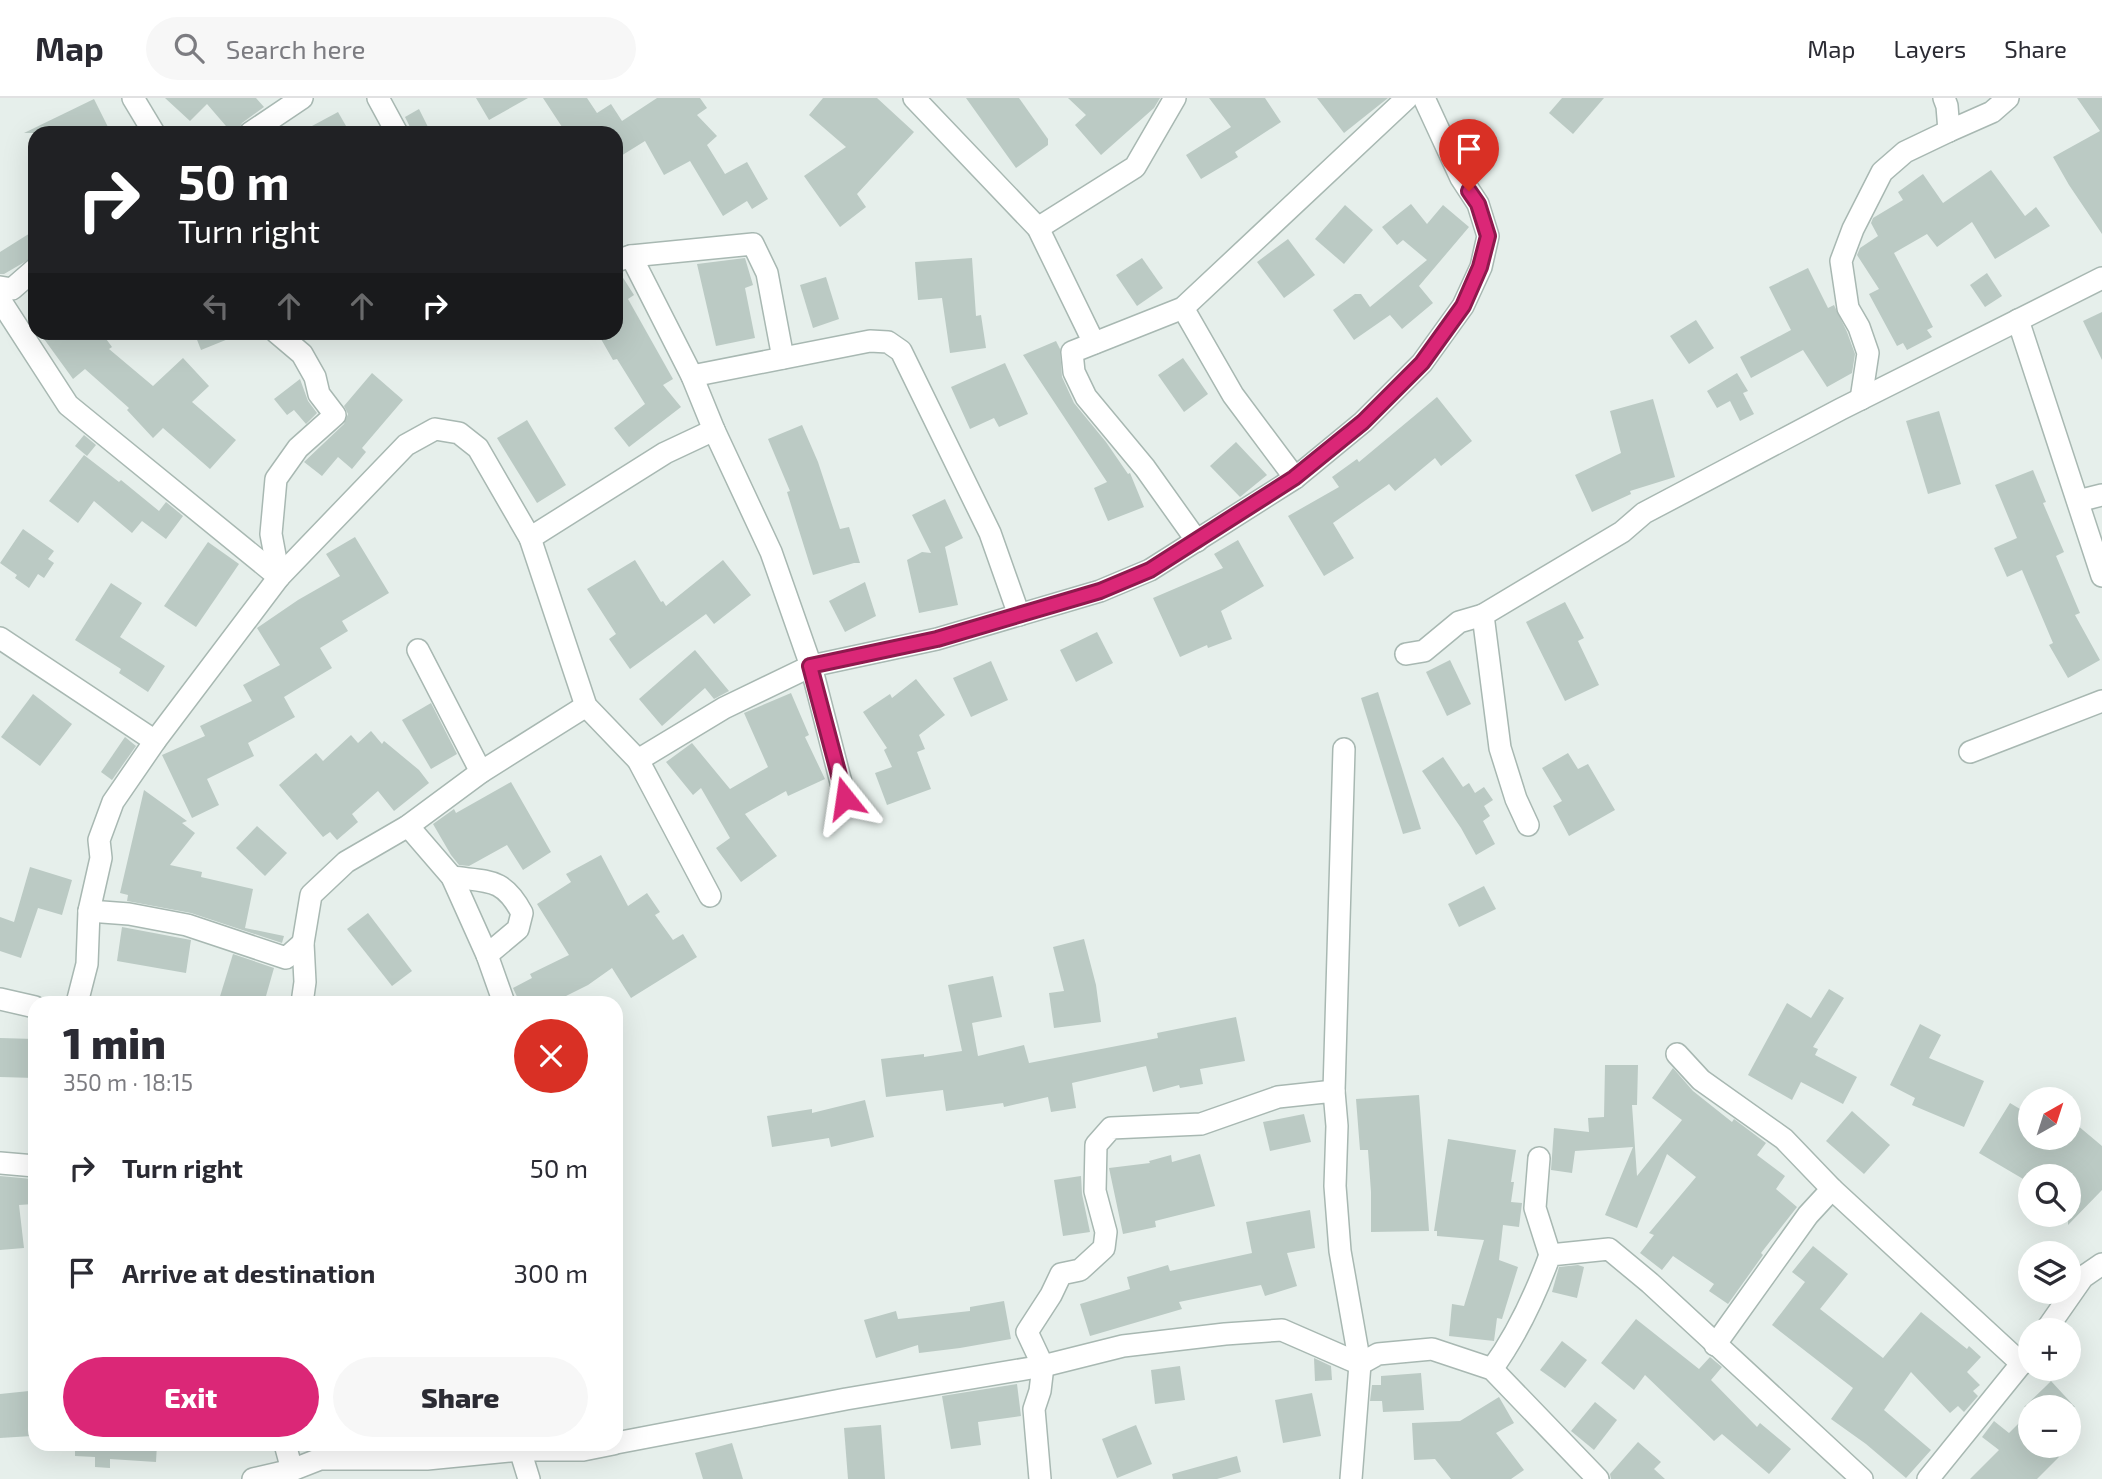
<!DOCTYPE html>
<meta charset="utf-8">
<style>
:root{--surface:#fff;--page:#f7f7f7;--text:#2b2b33;--muted:#7c7c81;--line:#e1e1e2;--accent:#db2777}
body{margin:0;font-family:"Exo 2",sans-serif;background:var(--page);color:var(--text);height:100vh;display:flex;flex-direction:column;font-size:26px;white-space:nowrap}
*{box-sizing:border-box;margin:0}
p{font-size:23px;color:var(--muted)}
.icon{flex:none;width:38px;height:38px;fill:none;stroke:currentColor;stroke-width:2;stroke-linecap:round;stroke-linejoin:round}
.map{position:relative;flex:1;overflow:hidden}
.side{position:absolute;left:28px;top:898px;width:595px;height:455px;display:flex;flex-direction:column;background:var(--surface);border-radius:21px;box-shadow:0 7px 28px #0002}
.side>*{flex:none}
.guide{position:absolute;left:28px;top:28px;width:595px;height:214px;border-radius:21px;box-shadow:0 7px 28px #0002;background:#202124;color:#fff;overflow:hidden}
.needle{width:46px;rotate:39deg}
.controls{position:absolute;left:2018px;top:989px;display:grid;gap:14px}
.controls a{display:grid;place-items:center;width:63px;height:63px;border-radius:50%;background:var(--surface);box-shadow:0 7px 28px #0002;font-size:35px}
.pin{position:absolute;display:grid;place-items:center;width:60px;height:60px;color:#fff;margin:-72px -30px;border-radius:50% 50% 50% 0;rotate:-45deg;box-shadow:0 0 7px #0007}
.pin .icon{rotate:45deg}
.me{position:absolute;width:77px;margin:-38px;rotate:345deg;stroke-linejoin:round;filter:drop-shadow(0 0 5px #0008)}
.turn{display:flex;align-items:center;gap:24px;height:147px;padding:0 35px;font-size:32px}
.turn .icon{width:91px;height:91px;stroke-width:2.5}
.turn b{display:block;font-size:49px;line-height:60px}
.lanes{display:flex;align-items:center;height:66px;padding:0 35px;background:#0003;justify-content:center;gap:35px;direction:ltr}
.lanes .off{opacity:.35}
.round{display:grid;place-items:center;flex:none;width:74px;height:74px;border-radius:37px;background:var(--page)}
.overview{display:flex;align-items:center;justify-content:space-between;height:119px;padding:0 35px}
h1{font-size:42px;font-weight:800;line-height:52px}
.cta{display:flex;gap:14px;margin-top:auto;padding:14px 35px}
.cta a{flex:1;height:80px;border-radius:42px;background:var(--accent);color:#fff;font-size:28px;font-weight:800;line-height:80px;text-align:center}
.cta a+a{background:var(--page);color:var(--text)}
ul{padding:0;list-style:none}
li{display:flex;align-items:center;gap:21px;height:105px;padding:0 35px}
li div{flex:1}
li b{display:block;font-size:26px}
li em{font-style:normal}
header{display:flex;align-items:center;gap:42px;box-sizing:border-box;height:98px;padding:0 35px;background:var(--surface);border-bottom:2px solid var(--line)}
header strong{font-size:33px}
nav{display:flex;gap:38px;margin-inline-start:auto;font-size:24px}
.search{width:490px;height:63px;background:var(--page);display:flex;align-items:center;gap:18px;box-sizing:border-box;padding:0 24px;border-radius:38px;color:var(--muted);font-size:26px}
.map>svg:first-child{display:block}
.building{fill:#bbcac4}
.lines{fill:none;stroke-linecap:round;stroke-linejoin:round}
.minor-casing{stroke:#a8b8b2;stroke-width:24}
.minor{stroke:#fff;stroke-width:21}
.route-casing{stroke:#8e194d;stroke-width:18}
.route{stroke:#db2777;stroke-width:12}
</style>
<header>
<strong>Map</strong>
<div class="search"><svg class="icon" aria-label="search" viewBox="0 0 24 24"><circle cx="10" cy="10" r="6"/><path d="M15 15l6 6"/></svg>Search here</div>
<nav><a>Map</a><a>Layers</a><a>Share</a></nav>
</header>
<div class="map">
<svg width="2102" height="1381" viewBox="0 0 2102 1381">
<rect width="100%" height="100%" fill="#e6efeb"/>
<g class="building">
<polygon points="165,0 256,0 264,9 242,25 236,35 232,35 207,6 190,23"/>
<polygon points="476,0 528,0 489,22"/>
<polygon points="543,0 587,0 597,15 611,6 622,23 657,0 700,0 707,10 697,17 717,38 707,47 725,76 747,64 768,101 752,111 747,103 723,118 690,63 664,77 645,43 616,61 616,35 566,35"/>
<polygon points="823,0 877,0 914,34 857,96 866,109 840,129 804,78 846,49 809,17"/>
<polygon points="966,0 1019,0 1048,41 1048,47 1016,70"/>
<polygon points="1068,0 1160,0 1154,10 1101,57 1075,27 1086,17"/>
<polygon points="1209,0 1265,0 1281,24 1235,54 1238,59 1201,81 1186,57 1231,29"/>
<polygon points="1317,0 1388,0 1344,35"/>
<polygon points="1562,0 1604,0 1573,36 1549,15"/>
<polygon points="2077,0 2102,0 2102,136 2069,87 2053,59 2100,33"/>
<polygon points="94,1 109,31 100,35 24,35"/>
<polygon points="419,11 431,35 413,35 405,19"/>
<polygon points="338,14 350,35 299,35"/>
<polygon points="1991,72 2025,118 2036,109 2050,128 1995,161 1972,124 1937,149 1927,136 1894,155 1933,229 1927,232 1932,239 1907,252 1903,245 1897,248 1869,196 1879,191 1857,157 1860,150 1878,138 1871,125 1873,120 1903,102 1898,94 1923,76 1943,105"/>
<polygon points="1411,106 1427,126 1443,107 1469,129 1419,188 1433,205 1402,231 1390,217 1354,242 1333,212 1355,196 1361,196 1370,209 1427,162 1403,142 1397,147 1382,129"/>
<polygon points="1345,107 1373,132 1344,166 1315,141"/>
<polygon points="35,132 35,158 4,176 0,176 0,154"/>
<polygon points="1288,141 1315,177 1284,200 1257,164"/>
<polygon points="745,160 753,187 745,190 755,240 716,248 697,166"/>
<polygon points="972,160 976,218 981,217 986,250 950,255 942,200 918,202 915,164"/>
<polygon points="1142,160 1163,190 1137,208 1116,177"/>
<polygon points="1808,170 1828,210 1834,207 1847,234 1855,256 1852,275 1827,289 1803,252 1751,280 1740,259 1791,232 1769,189"/>
<polygon points="620,175 634,197 628,201 673,281 663,287 681,309 629,349 614,330 645,306 617,261 613,262 597,234 616,234 616,176"/>
<polygon points="1987,175 2002,198 1985,209 1970,187"/>
<polygon points="826,179 839,221 813,230 800,187"/>
<polygon points="2102,214 2102,262 2083,223"/>
<polygon points="1696,222 1714,250 1689,266 1670,238"/>
<polygon points="39,234 101,234 112,249 109,251 153,288 183,260 209,288 192,304 236,342 210,371 163,330 153,340 127,312 129,310 85,271 73,281"/>
<polygon points="194,234 243,234 243,235 201,252"/>
<polygon points="1056,243 1060,251 1062,279 1074,305 1106,344 1128,376 1130,375 1144,409 1108,423 1094,390 1107,384 1023,257"/>
<polygon points="1183,260 1208,296 1184,314 1158,277"/>
<polygon points="1005,265 1028,316 999,329 994,320 970,331 951,289"/>
<polygon points="372,275 403,302 362,350 366,354 352,371 338,359 322,378 304,364 344,326 348,316 344,308"/>
<polygon points="1737,275 1748,293 1743,295 1754,316 1740,323 1730,303 1717,310 1707,293"/>
<polygon points="300,281 308,303 317,315 306,326 294,312 287,317 274,301"/>
<polygon points="1437,299 1472,343 1441,368 1435,360 1395,393 1389,386 1333,425 1354,460 1324,478 1288,418 1339,389 1332,379 1357,361 1359,364"/>
<polygon points="1653,301 1675,379 1630,393 1631,396 1592,414 1575,377 1621,355 1610,313"/>
<polygon points="1939,313 1961,386 1928,396 1906,323"/>
<polygon points="527,322 566,387 537,405 497,340"/>
<polygon points="802,327 818,364 840,431 849,429 860,465 854,465 813,477 787,394 790,393 768,341"/>
<polygon points="84,337 96,347 87,358 75,348"/>
<polygon points="1236,344 1267,377 1240,399 1210,368"/>
<polygon points="84,357 119,384 121,382 159,413 166,404 183,418 166,441 142,423 132,435 94,403 78,425 49,403"/>
<polygon points="2033,372 2046,404 2043,405 2064,454 2056,458 2080,515 2075,517 2100,562 2068,580 2049,547 2053,545 2022,472 2007,479 1994,450 2017,440 1995,387"/>
<polygon points="945,401 963,440 945,449 958,507 919,515 907,462 922,454 931,455 912,417"/>
<polygon points="23,431 54,453 48,461 54,465 44,480 38,476 29,490 15,480 17,477 0,465"/>
<polygon points="355,439 389,495 342,523 348,533 320,550 332,570 284,599 295,619 248,645 254,658 207,681 219,707 192,720 162,657 205,638 200,628 252,603 243,587 280,567 257,530 298,502 340,478 326,456"/>
<polygon points="1238,442 1264,488 1221,513 1232,541 1208,550 1207,547 1180,559 1153,500 1223,470 1214,456"/>
<polygon points="208,444 239,466 196,529 164,508"/>
<polygon points="635,462 661,504 663,503 666,508 723,462 751,497 714,526 706,516 630,571 609,541 616,536 587,491"/>
<polygon points="865,484 876,518 845,534 829,503"/>
<polygon points="111,485 142,505 120,539 165,568 148,594 119,575 121,571 75,542"/>
<polygon points="1565,504 1584,540 1578,543 1599,587 1565,603 1526,524"/>
<polygon points="1097,534 1113,565 1076,584 1060,552"/>
<polygon points="695,552 729,593 714,601 705,590 662,628 639,601"/>
<polygon points="1450,562 1471,606 1447,618 1426,574"/>
<polygon points="991,563 1008,602 971,619 953,580"/>
<polygon points="916,581 945,617 919,637 925,651 917,654 931,691 887,707 875,675 892,669 884,652 887,650 863,614 890,596 892,600"/>
<polygon points="1378,594 1421,731 1403,736 1361,600"/>
<polygon points="791,595 809,637 805,639 825,681 788,698 786,693 745,716 777,758 741,784 716,750 730,740 701,690 693,697 666,664 692,645 730,691 768,669 744,615"/>
<polygon points="33,596 72,626 40,668 1,639"/>
<polygon points="431,605 457,656 431,671 402,622"/>
<polygon points="371,633 382,646 384,643 419,672 429,685 394,713 378,693 352,716 358,724 337,742 330,734 323,739 279,687 316,655 323,663 351,637 358,645"/>
<polygon points="125,639 136,648 112,682 101,674"/>
<polygon points="1568,655 1578,671 1588,666 1615,712 1569,738 1553,708 1562,703 1542,670"/>
<polygon points="1443,659 1463,689 1469,685 1475,695 1484,689 1493,702 1484,708 1490,718 1483,723 1495,746 1476,757 1461,730 1422,673"/>
<polygon points="511,684 551,754 523,772 507,747 469,768 459,767 451,757 433,726 454,711 456,715"/>
<polygon points="144,692 187,723 182,725 195,735 170,767 202,774 201,779 253,791 245,830 284,838 282,845 191,815 127,803 128,797 120,795"/>
<polygon points="257,728 287,755 265,778 236,750"/>
<polygon points="601,757 628,808 647,795 660,814 655,817 673,842 683,836 697,859 631,900 612,870 588,887 552,905 520,905 513,890 532,880 530,876 569,857 537,806 571,784 566,776"/>
<polygon points="30,769 72,782 62,817 38,810 21,860 0,853 0,819 14,824"/>
<polygon points="1484,788 1496,811 1459,829 1448,806"/>
<polygon points="368,815 412,873 392,888 347,831"/>
<polygon points="122,829 191,842 186,875 117,863"/>
<polygon points="1084,841 1096,887 1101,924 1054,930 1049,895 1064,893 1053,849"/>
<polygon points="233,856 274,870 264,905 218,905"/>
<polygon points="993,878 1002,919 972,925 978,958 1024,947 1029,965 1158,940 1157,935 1236,919 1245,963 1200,971 1203,986 1180,990 1179,987 1153,994 1146,968 1072,985 1076,1010 1051,1014 1048,999 1004,1009 1003,1005 946,1013 943,992 886,999 881,961 924,956 924,959 962,953 948,887"/>
<polygon points="1829,891 1844,900 1813,949 1818,951 1815,957 1857,979 1843,1006 1801,984 1792,1002 1748,977 1787,905 1811,920"/>
<polygon points="1920,926 1941,937 1929,960 1984,983 1964,1029 1912,1007 1915,1000 1890,987"/>
<polygon points="0,940 35,941 35,980 0,979"/>
<polygon points="1605,967 1638,967 1637,1007 1632,1007 1637,1078 1682,1022 1652,1000 1673,970 1693,993 1732,1024 1734,1021 1766,1045 1757,1057 1785,1078 1776,1091 1797,1109 1761,1155 1763,1157 1728,1206 1709,1193 1714,1186 1673,1158 1662,1172 1640,1155 1654,1137 1649,1135 1696,1079 1667,1056 1637,1130 1605,1117 1633,1049 1575,1053 1572,1075 1551,1072 1554,1030 1589,1034 1588,1020 1604,1019"/>
<polygon points="1419,997 1429,1133 1371,1134 1371,1094 1368,1052 1360,1052 1356,1001"/>
<polygon points="865,1002 874,1039 831,1049 829,1040 772,1049 767,1018 812,1011 812,1015"/>
<polygon points="2010,1005 2030,1017 2030,1040 2043,1040 2059,1049 2077,1027 2102,1048 2102,1092 2068,1127 2068,1078 2030,1078 2030,1085 1979,1055"/>
<polygon points="1852,1013 1890,1047 1864,1076 1826,1043"/>
<polygon points="1304,1016 1311,1044 1270,1053 1263,1024"/>
<polygon points="1448,1041 1516,1052 1511,1084 1514,1084 1511,1104 1522,1105 1519,1129 1503,1127 1499,1162 1518,1169 1502,1221 1497,1220 1494,1243 1449,1238 1452,1206 1464,1208 1484,1142 1437,1138 1437,1133 1434,1133"/>
<polygon points="1200,1056 1215,1108 1155,1123 1156,1129 1123,1136 1109,1070 1150,1065 1149,1063 1171,1057 1172,1064"/>
<polygon points="0,1078 32,1081 34,1106 19,1107 24,1150 0,1152"/>
<polygon points="1081,1078 1082,1096 1090,1134 1063,1138 1054,1082"/>
<polygon points="1310,1112 1315,1150 1287,1155 1297,1188 1265,1198 1261,1187 1179,1204 1182,1211 1090,1238 1080,1206 1130,1191 1127,1179 1168,1167 1170,1173 1252,1155 1246,1124"/>
<polygon points="1813,1148 1848,1176 1820,1211 1883,1260 1921,1214 1967,1251 1969,1248 1981,1259 1967,1274 1980,1287 1973,1293 1978,1298 1964,1314 1958,1308 1950,1315 1911,1274 1884,1312 1931,1352 1906,1380 1866,1346 1831,1321 1853,1290 1772,1227 1805,1184 1792,1174"/>
<polygon points="1578,1167 1584,1169 1577,1200 1552,1194 1559,1169"/>
<polygon points="1004,1203 1011,1241 960,1250 919,1255 918,1247 876,1260 864,1222 896,1213 898,1221 970,1213 970,1209"/>
<polygon points="1636,1221 1699,1271 1710,1259 1722,1269 1711,1282 1757,1329 1760,1325 1791,1351 1769,1376 1722,1336 1714,1343 1645,1277 1634,1292 1601,1265"/>
<polygon points="1562,1243 1587,1262 1565,1290 1540,1272"/>
<polygon points="1314,1260 1331,1268 1332,1282 1315,1283"/>
<polygon points="1180,1268 1185,1302 1155,1306 1151,1272"/>
<polygon points="1421,1275 1424,1312 1383,1314 1382,1303 1370,1303 1372,1287 1381,1287 1381,1278"/>
<polygon points="2051,1283 2075,1309 2024,1309 2044,1290"/>
<polygon points="1017,1286 1021,1318 978,1324 981,1347 951,1351 942,1298"/>
<polygon points="29,1293 32,1338 0,1340 0,1296"/>
<polygon points="1312,1295 1321,1338 1283,1345 1275,1302"/>
<polygon points="1499,1299 1514,1325 1496,1335 1524,1372 1511,1381 1451,1381 1435,1361 1414,1362 1412,1325 1460,1323"/>
<polygon points="1595,1304 1617,1322 1594,1352 1571,1333"/>
<polygon points="1994,1323 2009,1335 2021,1323 2030,1331 2030,1348 2047,1348 2059,1359 2037,1381 1970,1381 1999,1352 1982,1339"/>
<polygon points="881,1327 885,1381 848,1381 844,1330"/>
<polygon points="1136,1327 1152,1366 1117,1380 1102,1341"/>
<polygon points="1638,1344 1661,1364 1654,1371 1665,1381 1611,1381 1610,1376"/>
<polygon points="732,1345 743,1381 703,1381 695,1355"/>
<polygon points="75,1346 157,1346 156,1364 110,1361 110,1370 95,1369 95,1359 75,1358"/>
<polygon points="1237,1358 1241,1374 1217,1381 1173,1381 1172,1376"/>
</g>
<g class="lines">
<g class="minor-casing">
<g id="minor">
<polyline points="133,0 154,35"/>
<polyline points="378,0 397,35"/>
<polyline points="914,0 1038,130 1094,245"/>
<polyline points="1944,0 1947,8 1949,33 1992,14 2008,0"/>
<polyline points="250,35 302,0"/>
<polyline points="1038,130 1135,69 1175,0"/>
<polyline points="631,158 692,278 714,332 771,454 811,568 845,700"/>
<polyline points="616,163 631,158 753,146 767,175 783,260"/>
<polyline points="0,189 12,191 35,171"/>
<polyline points="0,202 68,307 279,479"/>
<polyline points="1183,210 1233,297 1295,380"/>
<polyline points="2018,222 2102,478"/>
<polyline points="276,234 302,256 315,279 319,296 335,317 298,350 276,381 271,436 279,479"/>
<polyline points="692,278 870,243 888,244 901,253 990,435 1019,517"/>
<polyline points="1861,301 1868,255 1859,229 1848,210 1841,163 1853,131 1882,74 1905,54 1949,33"/>
<polyline points="2078,403 2102,397"/>
<polyline points="530,440 665,355 714,332"/>
<polyline points="1197,443 1145,370 1086,299 1074,274 1072,254 1183,210 1407,0"/>
<polyline points="0,540 155,643"/>
<polyline points="418,552 481,674"/>
<polyline points="1406,556 1424,553 1459,524 1483,517"/>
<polyline points="1970,654 2102,603"/>
<polyline points="638,662 724,610 811,568 937,541 1100,493 1150,472 1295,380 1363,324 1422,265 1463,208 1481,169 1488,138 1478,106 1461,80 1424,0"/>
<polyline points="1528,727 1516,701 1500,650 1483,517 1622,434 1644,415 1841,311 2102,180"/>
<polyline points="408,728 452,779 487,857 504,905"/>
<path d="M452,779C488,784 503,779 522,815L518,831L487,857"/>
<polyline points="89,813 129,816 187,827 286,860 303,845"/>
<polyline points="0,901 35,909"/>
<polyline points="77,905 87,866 89,813 101,760 99,742 113,704 155,643 279,479 406,347 435,331 459,335 478,350 530,440 586,608 638,662 710,798"/>
<polyline points="302,905 305,884 303,845 311,797 346,764 408,728 481,674 586,608"/>
<polyline points="1677,956 1701,982 1784,1041 1832,1091 2022,1266"/>
<polyline points="1334,993 1344,651"/>
<polyline points="1539,1060 1535,1110 1550,1157"/>
<polyline points="0,1065 35,1068"/>
<polyline points="2046,1232 2083,1179 2102,1166"/>
<polyline points="1715,1247 1808,1117 1832,1091"/>
<polyline points="1360,1266 1378,1256 1432,1251 1492,1271 1598,1381"/>
<path d="M1492,1271C1518,1235 1535,1198 1550,1157L1609,1151L1650,1185L1862,1381"/>
<polyline points="616,1345 846,1301 1043,1268 1123,1248 1225,1236 1282,1232 1360,1266"/>
<polyline points="285,1346 292,1372"/>
<polyline points="520,1352 529,1381"/>
<polyline points="253,1381 292,1372 320,1361 427,1361 520,1352 583,1352 613,1346"/>
<polyline points="1040,1381 1034,1311 1040,1293 1043,1268 1027,1234 1051,1197 1061,1176 1080,1172 1104,1150 1106,1134 1095,1093 1096,1047 1111,1030 1201,1026 1278,999 1334,993 1337,1028 1335,1088 1340,1153 1360,1266 1351,1381"/>
<polyline points="1928,1381 2030,1255"/>
</g>
</g>
<use href="#minor" class="minor"/>
</g>
<g class="lines">
<g class="route-casing">
<polyline id="route" points="845,700 810,568 937,541 1100,493 1150,472 1294,380 1363,324 1422,265 1463,208 1480,169 1488,138 1478,106 1469,93"/>
</g>
<use href="#route" class="route"/>
</g>
</svg>
<div class="controls">
<a><svg class="needle" viewBox="-14 -14 28 28"><path d="M0-13l5 13h-10z" fill="#e53935"/><path d="M0 13l5-13h-10z" fill="#7c7c81"/></svg></a>
<a><svg class="icon" aria-label="search" viewBox="0 0 24 24"><circle cx="10" cy="10" r="6"/><path d="M15 15l6 6"/></svg></a>
<a><svg class="icon" aria-label="layers" viewBox="0 0 24 24"><path d="M12 4l9 5-9 5-9-5zM3 14l9 5 9-5"/></svg></a>
<a>+</a>
<a>−</a>
</div>
<div class="pin" style="left:1469px;top:93px;background:#d93025"><svg class="icon" aria-label="arrive" viewBox="0 0 24 24"><path d="M6 21V4h12l-3 4 3 4H6"/></svg></div>
<svg class="me" style="left:845px;top:700px" viewBox="-20 -20 40 40"><path d="M0-17L14 15 0 8-14 15z" fill="#db2777" stroke="#fff" stroke-width="4"/></svg>
<div class="guide">
<div class="turn"><svg class="icon" aria-label="right" viewBox="0 0 24 24"><path d="M7 20v-9h11M14 6l5 5-5 5"/></svg><div><b>50 m</b>Turn right</div></div>
<div class="lanes"><svg class="icon off" aria-label="left" viewBox="0 0 24 24"><path d="M17 20v-9H6M10 6l-5 5 5 5"/></svg><svg class="icon off" aria-label="ahead" viewBox="0 0 24 24"><path d="M12 20V5M6 11l6-6 6 6"/></svg><svg class="icon off" aria-label="ahead" viewBox="0 0 24 24"><path d="M12 20V5M6 11l6-6 6 6"/></svg><svg class="icon" aria-label="right" viewBox="0 0 24 24"><path d="M7 20v-9h11M14 6l5 5-5 5"/></svg></div>
</div>
<section class="side">
<div class="overview"><div><h1>1 min</h1><p>350 m · 18:15</p></div><a class="round" style="background:#d93025;color:#fff"><svg class="icon" aria-label="close" viewBox="0 0 24 24"><path d="M6 6l12 12M18 6L6 18"/></svg></a></div>
<ul>
<li><svg class="icon" aria-label="right" viewBox="0 0 24 24"><path d="M7 20v-9h11M14 6l5 5-5 5"/></svg><div><b>Turn right</b></div><em>50 m</em></li>
<li><svg class="icon" aria-label="arrive" viewBox="0 0 24 24"><path d="M6 21V4h12l-3 4 3 4H6"/></svg><div><b>Arrive at destination</b></div><em>300 m</em></li>
</ul>
<div class="cta"><a>Exit</a><a>Share</a></div>
</section>
</div>
